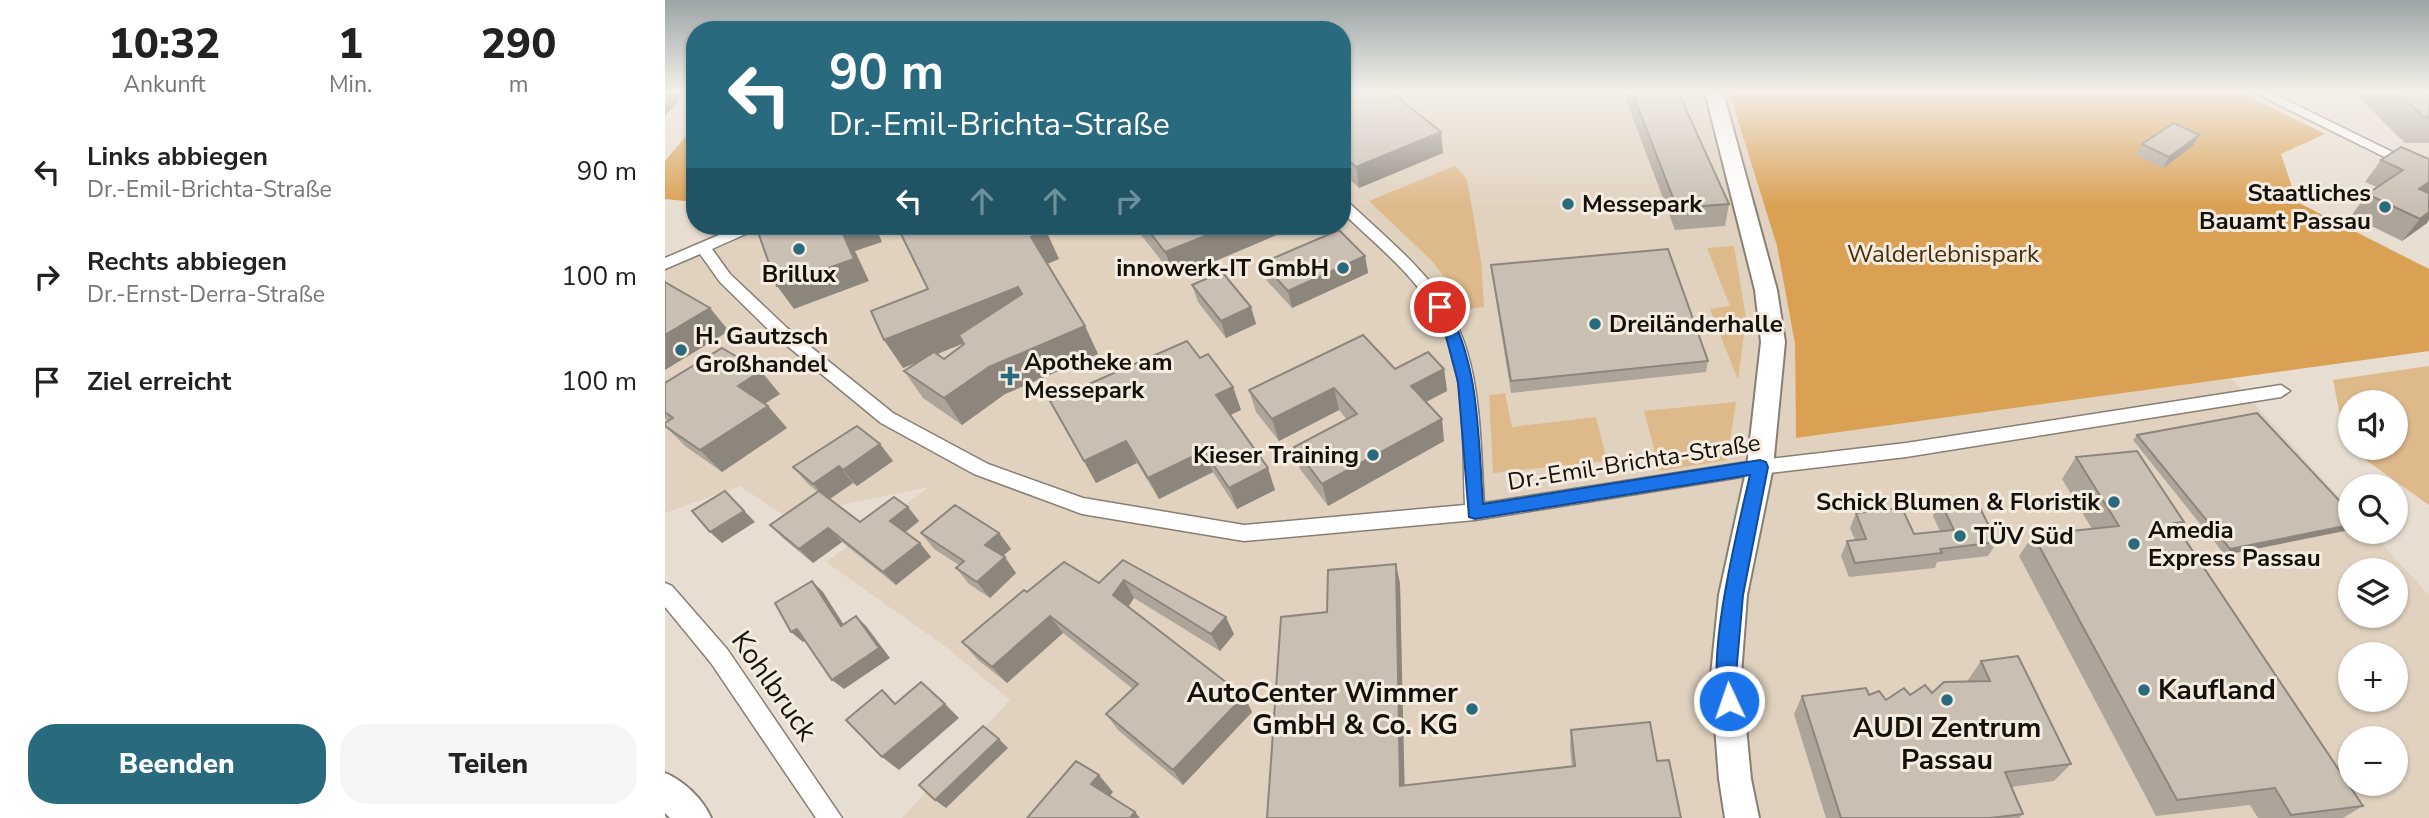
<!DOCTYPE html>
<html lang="de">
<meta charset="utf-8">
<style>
:root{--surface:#fff;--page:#f6f6f6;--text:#222;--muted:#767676;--accent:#296a7e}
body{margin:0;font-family:"Nunito Sans",sans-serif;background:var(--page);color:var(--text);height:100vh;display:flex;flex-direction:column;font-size:26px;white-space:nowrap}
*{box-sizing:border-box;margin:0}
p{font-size:23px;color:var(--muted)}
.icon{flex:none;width:38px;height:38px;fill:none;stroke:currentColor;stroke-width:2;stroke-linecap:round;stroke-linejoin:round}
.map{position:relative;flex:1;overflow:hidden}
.drawer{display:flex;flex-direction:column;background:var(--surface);width:665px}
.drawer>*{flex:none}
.top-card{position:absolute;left:21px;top:21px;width:665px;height:214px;border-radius:28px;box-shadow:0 2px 5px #0004;background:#296a7e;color:#fff;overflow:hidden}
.controls{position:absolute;left:1673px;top:390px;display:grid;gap:14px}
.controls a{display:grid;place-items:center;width:70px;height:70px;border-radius:50%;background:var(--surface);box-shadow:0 2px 5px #0004;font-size:35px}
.pin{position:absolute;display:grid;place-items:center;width:60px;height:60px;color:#fff;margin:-30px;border:4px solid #fff;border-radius:50%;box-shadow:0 2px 7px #0007}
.me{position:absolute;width:77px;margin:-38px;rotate:357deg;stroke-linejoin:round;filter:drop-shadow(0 0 5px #0008)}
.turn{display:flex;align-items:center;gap:24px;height:147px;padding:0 28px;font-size:32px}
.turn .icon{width:91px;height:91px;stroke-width:2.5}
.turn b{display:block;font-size:49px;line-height:60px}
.lanes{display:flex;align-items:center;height:66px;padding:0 28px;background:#0003;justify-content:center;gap:35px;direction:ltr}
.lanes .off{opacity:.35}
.eta{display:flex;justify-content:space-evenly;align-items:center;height:119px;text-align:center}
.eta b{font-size:42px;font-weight:800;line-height:49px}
.button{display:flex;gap:14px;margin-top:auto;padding:14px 28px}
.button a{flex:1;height:80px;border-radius:28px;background:var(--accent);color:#fff;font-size:28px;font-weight:800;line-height:80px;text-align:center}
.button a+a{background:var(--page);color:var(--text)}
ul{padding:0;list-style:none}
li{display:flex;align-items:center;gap:21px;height:105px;padding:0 28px}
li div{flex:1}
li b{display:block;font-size:26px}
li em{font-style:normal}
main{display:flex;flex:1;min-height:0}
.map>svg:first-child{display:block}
.built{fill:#e1d2c0;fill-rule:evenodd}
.green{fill:#deb98a;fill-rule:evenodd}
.forest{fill:#daa053}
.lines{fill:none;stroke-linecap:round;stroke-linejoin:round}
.street-casing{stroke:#877e74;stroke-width:3}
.secondary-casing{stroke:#877e74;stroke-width:4}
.street{fill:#fff;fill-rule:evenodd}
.secondary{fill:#fff;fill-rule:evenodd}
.wall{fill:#ada49a;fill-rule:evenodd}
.shaded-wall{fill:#8d867d}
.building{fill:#c9bfb3;stroke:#8d867d;stroke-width:2}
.route{fill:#1a73e8;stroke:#114b97;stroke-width:2}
.poi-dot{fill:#296a7e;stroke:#f5ebde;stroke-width:2.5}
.labels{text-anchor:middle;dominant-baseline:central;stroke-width:6;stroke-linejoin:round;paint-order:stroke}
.poi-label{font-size:24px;font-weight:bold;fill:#14100c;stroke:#f5ebde;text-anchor:start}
.park-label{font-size:24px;fill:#452e0c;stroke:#f5ebde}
.street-label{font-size:24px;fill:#14100c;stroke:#f5ebde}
.near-street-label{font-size:28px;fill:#14100c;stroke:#f5ebde}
.near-poi-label{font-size:28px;font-weight:bold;fill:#14100c;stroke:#f5ebde;text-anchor:start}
</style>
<main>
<section class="drawer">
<div class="eta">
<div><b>10:32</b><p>Ankunft</p></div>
<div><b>1</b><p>Min.</p></div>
<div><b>290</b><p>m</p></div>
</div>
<ul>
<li><svg class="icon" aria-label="left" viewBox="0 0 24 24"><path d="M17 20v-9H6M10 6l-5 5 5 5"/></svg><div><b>Links abbiegen</b><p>Dr.-Emil-Brichta-Straße</p></div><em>90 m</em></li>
<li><svg class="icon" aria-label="right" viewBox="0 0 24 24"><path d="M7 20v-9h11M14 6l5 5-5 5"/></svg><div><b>Rechts abbiegen</b><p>Dr.-Ernst-Derra-Straße</p></div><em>100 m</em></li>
<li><svg class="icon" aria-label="arrive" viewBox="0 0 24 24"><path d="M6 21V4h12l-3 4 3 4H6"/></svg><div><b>Ziel erreicht</b></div><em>100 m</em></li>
</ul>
<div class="button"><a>Beenden</a><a>Teilen</a></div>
</section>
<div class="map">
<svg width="1764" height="818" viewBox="0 0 1764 818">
<rect width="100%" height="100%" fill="#e7ddd1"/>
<path class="built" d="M677,92H1064L1112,246L1130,344L1131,438L1566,378L1685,509V532H1706L1764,595V818H237L345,700L281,647L161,562L264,487L120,516L75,486L0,513V264L38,247L65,226H677ZM1685,570H1731V616H1685ZM1685,654H1731V700H1685ZM1685,738H1731V784H1685Z"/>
<g class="green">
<polygon points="790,166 802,179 816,261 819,307 803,309 768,262 704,201"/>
<polygon points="1069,246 1081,318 1073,380 1045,309 1065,306 1042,248"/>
<path d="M1764,366V505L1681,446L1668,380ZM1731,402V448H1685V402Z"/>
<polygon points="840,393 847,427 931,417 942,461 828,473 824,395"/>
<polygon points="1071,402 1062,460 995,471 979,411"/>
</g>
<g class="forest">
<polygon points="1064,92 1575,92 1660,134 1616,154 1632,202 1764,269 1764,351 1131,438 1130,344 1112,246"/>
<polygon points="30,125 30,202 0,199 0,161"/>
</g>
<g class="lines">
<g class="street-casing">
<g id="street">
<polygon points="1588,92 1605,92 1764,170 1764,179"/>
<path d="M677,200L682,201C713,230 747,258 773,292C818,354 814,430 819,503L1095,460L1241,443L1616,385L1625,391L1616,397L1241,457L1095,474L810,520L579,541L417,514L309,474L216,423L109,335L55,282L35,254L0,269V258L75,226H94L92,229L47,249L65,274L121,327L228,413L323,464L418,498L579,525L800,505C797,440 803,369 769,310C746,272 709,243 677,212Z"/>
<polygon points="0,583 7,586 62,649 177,818 151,818 46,663 0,607"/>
</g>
</g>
<g class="secondary-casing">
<g id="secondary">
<polygon points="1040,92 1058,92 1112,290 1120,342 1108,467 1082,595 1076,675 1086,779 1094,818 1060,818 1054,779 1046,675 1054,595 1082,467 1096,342 1090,290"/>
<path d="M0,773C19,781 38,799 46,818H5L0,813Z"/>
</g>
</g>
<use href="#street" class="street"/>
<use href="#secondary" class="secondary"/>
</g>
<g class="wall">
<polygon points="677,92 778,153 694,188 677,172"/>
<polygon points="958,92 1013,92 1064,204 1060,226 1010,230"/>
<polygon points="1688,92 1764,92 1764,143 1740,143"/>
<polygon points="1477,144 1528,146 1498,168 1471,155"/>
<polygon points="1764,159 1764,192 1762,193 1762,223 1737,241 1686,216 1702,194 1712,187 1700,182 1716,160"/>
<path d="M259,226H399L400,228L383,235L394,259L382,264L420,326L433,354L340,394L297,425L258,398L239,371L254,361L238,368L263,289ZM299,343V344L279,359L272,354Z"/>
<polygon points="469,226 625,226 626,229 510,278"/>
<polygon points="700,256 703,273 627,308 602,281 597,263"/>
<polygon points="826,265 1043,361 1041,372 846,393 827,276"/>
<polygon points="527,285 586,307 591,324 561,338 533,302"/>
<polygon points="535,358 568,387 576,410 565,415 610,490 572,509 548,472 494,499 472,463 431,483 385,401"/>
<polygon points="730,369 779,369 782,391 761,402 779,441 663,506 635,469 629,447 682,420 674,410 614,441 591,412 584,390"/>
<polygon points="0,383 115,394 100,404 103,406 122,428 57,472 20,446 0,426 0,423 3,421 0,419"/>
<polygon points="1472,435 1685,512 1560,555 1468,440"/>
<polygon points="215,444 228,461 192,486 188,483 165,499 195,522 243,507 254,521 240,532 255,543 266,557 231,585 177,542 148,563 119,539 105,525 153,492 143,484 128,467"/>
<polygon points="1411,457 1519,522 1514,529 1698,806 1678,818 1593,818 1585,805 1491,816 1354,556 1368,535 1427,529 1397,479"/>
<polygon points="1275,501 1332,542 1323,556 1272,562 1270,568 1184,577 1176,556 1182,541 1190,540 1185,528 1191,513 1249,534 1275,531 1268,516"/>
<polygon points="256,533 334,533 346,549 337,556 351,573 325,598 304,584 291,568 294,565 269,549"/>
<polygon points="458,560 569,634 555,651 469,598 463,607 579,696 587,712 518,785 453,730 441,714 468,689 398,633 342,683 312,659 297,642 362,592 434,583"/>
<polygon points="731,564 735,584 739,786 907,766 905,748 906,730 992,761 602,818 662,612"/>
<polygon points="1316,661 1406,764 1389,781 1346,787 1358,814 1354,818 1161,818 1129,714 1137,696 1204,695 1221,700 1245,695 1267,693 1303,681 1303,680"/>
</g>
<g class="shaded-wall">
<polygon points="3,92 22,92 0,116 0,96"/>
<polygon points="776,132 778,153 694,188 691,167"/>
<polygon points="1534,135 1528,146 1498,168 1504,157"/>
<polygon points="1764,182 1764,192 1736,211 1754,189"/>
<polygon points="1764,212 1764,220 1762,223 1737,241 1755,219"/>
<polygon points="185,226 210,226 217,242 190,251 204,281 129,309 112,286 176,229"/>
<polygon points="374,226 399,226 400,228 383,235 394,259 379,265 366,237"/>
<polygon points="565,226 625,226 626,229 510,278 500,252"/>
<polygon points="700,256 703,273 627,308 623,291"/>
<polygon points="353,287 368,315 238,368 219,340"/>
<polygon points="586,307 591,324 561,338 556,321"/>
<polygon points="45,308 64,331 0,370 0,335"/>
<polygon points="420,326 433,354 340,394 297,425 279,398 324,367"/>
<polygon points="779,369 782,391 749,408 746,386"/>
<polygon points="96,371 115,394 92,408 73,386"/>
<polygon points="568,387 576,410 559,418 551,395"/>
<polygon points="669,388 674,410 614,441 607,419"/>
<polygon points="103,406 122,428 57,472 35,450"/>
<polygon points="777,419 779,441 663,506 657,484"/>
<polygon points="461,441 472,463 431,483 419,461"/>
<polygon points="215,444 228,461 192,486 178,470"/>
<polygon points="539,451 548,472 494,499 483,478"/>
<polygon points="174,466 188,483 163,500 148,484"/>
<polygon points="603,468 610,490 572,509 564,488"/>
<polygon points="60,491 90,522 57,543 45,532"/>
<polygon points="243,507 254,521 237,535 225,521"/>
<polygon points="1685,525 1685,530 1560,555 1565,549"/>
<polygon points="163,528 177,542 148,563 134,549"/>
<polygon points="334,533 346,549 332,561 320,545"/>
<polygon points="255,543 266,557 231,585 218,572"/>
<polygon points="340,557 351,573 325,598 312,582"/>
<polygon points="731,564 735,584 740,803 735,786"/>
<polygon points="459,580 469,598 459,613 448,595"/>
<polygon points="147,581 158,592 186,636 176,626"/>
<polygon points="191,616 201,626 225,658 179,689 167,680"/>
<polygon points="385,616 398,633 342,683 327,667"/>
<polygon points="561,617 569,634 555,651 546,634"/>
<polygon points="132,629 143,639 138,642 126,632"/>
<polygon points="579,696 587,712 518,785 508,770"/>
<polygon points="280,704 294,718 234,770 217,757"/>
<polygon points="334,739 343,748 281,808 270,800"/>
<polygon points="434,775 448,792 441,801 426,784"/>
<polygon points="470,812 475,818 465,818"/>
</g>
<g class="building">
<polygon points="677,92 726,92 776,132 691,167 677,155"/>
<polygon points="967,92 1013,92 1064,204 1012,208"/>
<polygon points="1732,92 1764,92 1764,117 1759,117"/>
<polygon points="1509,123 1534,135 1504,157 1477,144"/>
<polygon points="1736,147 1764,159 1764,182 1754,189 1764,193 1764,212 1755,219 1702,194 1738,170 1716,160"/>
<polygon points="110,226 185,226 176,229 189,259 112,286 93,232"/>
<polygon points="259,226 378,226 381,231 366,237 420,326 324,367 279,398 239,371 269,352 279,359 299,344 294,335 357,294 353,287 219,340 206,311 263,289 236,234"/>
<polygon points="480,226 565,226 500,252"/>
<polygon points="674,230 700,256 623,291 597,263"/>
<polygon points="1003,249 1043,361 846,381 826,265"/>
<polygon points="557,272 586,307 556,321 527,285"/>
<polygon points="0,282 45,308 0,335"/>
<polygon points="698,335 730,369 763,352 779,369 746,386 777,419 657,484 629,447 692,414 669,388 607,419 584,390"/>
<polygon points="522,341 535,358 543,354 568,387 551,395 603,468 564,488 539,451 483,478 461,441 419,461 385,401"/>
<polygon points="57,348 96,371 73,386 103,406 35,450 0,426 0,423 8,418 0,412 0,383"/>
<polygon points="1592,413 1685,512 1685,525 1565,549 1472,435"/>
<polygon points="192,426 215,444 178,470 174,466 148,484 128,467"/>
<polygon points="1472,451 1519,522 1509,523 1698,806 1626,815 1610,788 1512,800 1368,535 1454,526 1411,457"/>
<polygon points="60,491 79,511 45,532 27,511"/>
<polygon points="154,491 195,522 229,497 243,507 225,521 255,543 218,572 163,528 134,549 105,525"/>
<polygon points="1310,498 1332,542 1275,549 1277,553 1190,563 1182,541 1201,539 1191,513 1237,508 1249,534 1289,530 1275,501"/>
<polygon points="290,505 334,533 320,545 340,557 312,582 291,568 299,561 256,533"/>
<polygon points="458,560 561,617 546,634 459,580 448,595 579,696 508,770 441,714 473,684 385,616 327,667 297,642 359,590 362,592 399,562 434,583"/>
<polygon points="731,564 735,786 910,766 906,730 985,722 992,761 1004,760 1016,818 602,818 616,617 662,612 663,570"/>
<polygon points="147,581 176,626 191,616 214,648 167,680 132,629 126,632 110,603"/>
<polygon points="1353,656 1406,764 1340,772 1358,814 1325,818 1176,818 1137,696 1201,688 1204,695 1214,691 1221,700 1239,688 1245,695 1260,685 1267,693 1279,682 1325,681 1316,661"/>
<polygon points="256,682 280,704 217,757 181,720 217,690 230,704"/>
<polygon points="318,726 334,739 270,800 254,785"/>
<polygon points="411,761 434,775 426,784 470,812 465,818 362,818"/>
</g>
<linearGradient id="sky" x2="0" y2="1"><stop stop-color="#9ba5a5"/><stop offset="0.44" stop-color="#f4f0ea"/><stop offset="1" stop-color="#f4f0ea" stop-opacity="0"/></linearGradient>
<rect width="1764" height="207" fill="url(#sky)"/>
<path class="route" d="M775,302L780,304C815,363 813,437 818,504L1095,460L1101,462L1103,467L1078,595L1071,675L1074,701L1071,707L1064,710L1057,707C1038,665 1074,524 1085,475L810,519L804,517L793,382L779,329L768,307Z"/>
<g class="poi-dot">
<circle cx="903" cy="204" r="7"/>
<circle cx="1720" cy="207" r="7"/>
<circle cx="134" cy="249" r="7"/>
<circle cx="678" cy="268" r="7"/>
<circle cx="930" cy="324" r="7"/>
<circle cx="16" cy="350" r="7"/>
<path d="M341.5 365.5h7v7h7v7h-7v7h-7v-7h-7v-7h7z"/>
<circle cx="708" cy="455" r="7"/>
<circle cx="1449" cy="502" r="7"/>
<circle cx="1295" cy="536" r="7"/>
<circle cx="1469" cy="544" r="7"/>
<circle cx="1479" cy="690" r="7"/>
<circle cx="1282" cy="700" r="7"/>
<circle cx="807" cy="709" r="7"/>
</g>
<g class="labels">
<g class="poi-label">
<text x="1706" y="193" text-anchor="end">Staatliches<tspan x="1706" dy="28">Bauamt Passau</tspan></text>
<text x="917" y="204">Messepark</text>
<text x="664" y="268" text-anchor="end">innowerk-IT GmbH</text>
<text x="134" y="274" text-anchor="middle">Brillux</text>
<text x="944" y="324">Dreiländerhalle</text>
<text x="30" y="336">H. Gautzsch<tspan x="30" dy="28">Großhandel</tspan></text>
<text x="359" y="362">Apotheke am<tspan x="359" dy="28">Messepark</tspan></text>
<text x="694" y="455" text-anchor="end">Kieser Training</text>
<text x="1435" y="502" text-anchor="end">Schick Blumen &amp; Floristik</text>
<text x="1483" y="530">Amedia<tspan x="1483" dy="28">Express Passau</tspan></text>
<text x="1309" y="536">TÜV Süd</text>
</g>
<g class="park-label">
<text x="1278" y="254">Walderlebnispark</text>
</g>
<g class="street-label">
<text transform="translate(969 462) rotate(-9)">Dr.-Emil-Brichta-Straße</text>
</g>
<g class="near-street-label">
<text transform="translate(109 686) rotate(55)">Kohlbruck</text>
</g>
<g class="near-poi-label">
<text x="1493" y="690">Kaufland</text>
<text x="793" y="693" text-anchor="end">AutoCenter Wimmer<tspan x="793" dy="32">GmbH &amp; Co. KG</tspan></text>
<text x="1282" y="728" text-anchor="middle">AUDI Zentrum<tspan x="1282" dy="32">Passau</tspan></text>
</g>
</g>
</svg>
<div class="controls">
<a><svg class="icon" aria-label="sound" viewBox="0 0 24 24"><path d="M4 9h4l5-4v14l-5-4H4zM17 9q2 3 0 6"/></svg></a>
<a><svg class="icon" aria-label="search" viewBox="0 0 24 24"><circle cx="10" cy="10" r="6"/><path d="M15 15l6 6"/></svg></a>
<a><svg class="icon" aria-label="layers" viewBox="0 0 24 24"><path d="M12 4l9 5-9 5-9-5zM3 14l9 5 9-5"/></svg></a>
<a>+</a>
<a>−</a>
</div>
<div class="pin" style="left:775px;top:307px;background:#d93025"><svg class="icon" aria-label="arrive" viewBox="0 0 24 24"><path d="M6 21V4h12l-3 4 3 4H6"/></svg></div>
<svg class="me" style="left:1064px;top:701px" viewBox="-20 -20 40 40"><circle r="17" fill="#1a73e8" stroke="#fff" stroke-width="3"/><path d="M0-11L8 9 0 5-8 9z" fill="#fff"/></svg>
<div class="top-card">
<div class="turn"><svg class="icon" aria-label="left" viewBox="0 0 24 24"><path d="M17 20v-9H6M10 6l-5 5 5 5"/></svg><div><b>90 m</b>Dr.-Emil-Brichta-Straße</div></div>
<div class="lanes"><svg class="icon" aria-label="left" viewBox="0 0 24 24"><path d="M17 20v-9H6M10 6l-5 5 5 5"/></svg><svg class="icon off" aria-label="ahead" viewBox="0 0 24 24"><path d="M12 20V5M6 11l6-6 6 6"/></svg><svg class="icon off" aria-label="ahead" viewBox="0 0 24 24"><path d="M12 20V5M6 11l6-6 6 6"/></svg><svg class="icon off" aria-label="right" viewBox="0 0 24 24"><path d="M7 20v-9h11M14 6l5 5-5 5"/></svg></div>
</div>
</div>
</main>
